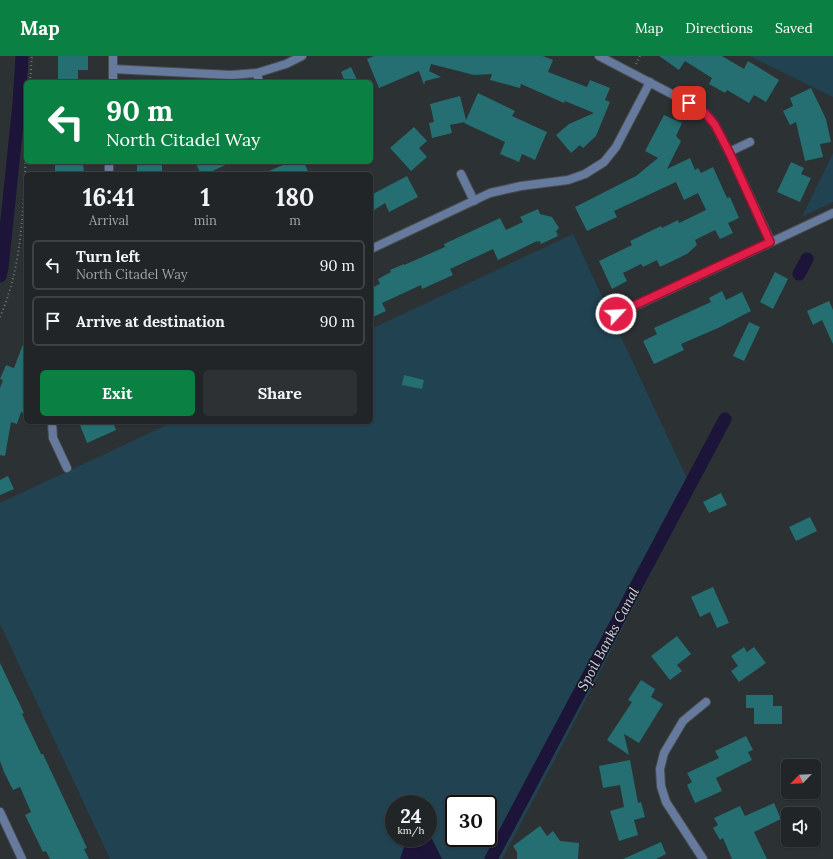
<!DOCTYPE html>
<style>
:root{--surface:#212527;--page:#2d3133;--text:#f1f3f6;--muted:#a2a5a7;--line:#3e4244;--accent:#0b8043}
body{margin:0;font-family:Lora,serif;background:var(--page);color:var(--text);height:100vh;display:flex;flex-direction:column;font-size:15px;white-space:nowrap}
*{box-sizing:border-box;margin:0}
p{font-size:13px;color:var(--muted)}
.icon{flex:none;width:22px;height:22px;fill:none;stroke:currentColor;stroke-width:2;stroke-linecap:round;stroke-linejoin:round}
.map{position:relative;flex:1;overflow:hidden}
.drawer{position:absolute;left:24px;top:116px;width:349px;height:252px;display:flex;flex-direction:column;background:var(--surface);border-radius:6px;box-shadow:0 1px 3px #0004,0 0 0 1px var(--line)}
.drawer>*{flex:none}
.top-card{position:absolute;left:24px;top:24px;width:349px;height:84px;border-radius:6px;box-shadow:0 1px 3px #0004,0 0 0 1px var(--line);background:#0b8043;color:#fff;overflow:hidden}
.needle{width:26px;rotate:245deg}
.controls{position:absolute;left:781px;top:703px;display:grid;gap:8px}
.controls a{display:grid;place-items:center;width:40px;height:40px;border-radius:6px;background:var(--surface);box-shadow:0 1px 3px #0004,0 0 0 1px var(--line);font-size:20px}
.speed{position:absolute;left:385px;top:739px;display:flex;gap:8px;font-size:20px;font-weight:700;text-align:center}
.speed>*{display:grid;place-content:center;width:52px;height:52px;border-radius:50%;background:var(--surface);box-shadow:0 1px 3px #0004,0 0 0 1px var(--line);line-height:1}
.speed small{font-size:10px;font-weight:400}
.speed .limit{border:2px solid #111;border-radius:6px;background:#fff;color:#111}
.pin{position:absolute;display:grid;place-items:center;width:34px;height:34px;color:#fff;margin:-17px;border-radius:8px;box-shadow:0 2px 6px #0006}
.me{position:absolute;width:44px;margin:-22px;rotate:65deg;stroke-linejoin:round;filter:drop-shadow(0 0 3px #0008)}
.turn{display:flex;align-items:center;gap:14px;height:84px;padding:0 16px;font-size:18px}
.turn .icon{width:52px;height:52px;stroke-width:2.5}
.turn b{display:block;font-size:28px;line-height:34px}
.eta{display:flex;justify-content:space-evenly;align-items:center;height:68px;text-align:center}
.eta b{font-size:24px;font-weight:700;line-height:28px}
.cta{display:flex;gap:8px;margin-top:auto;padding:8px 16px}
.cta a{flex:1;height:46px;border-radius:6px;background:var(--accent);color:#fff;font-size:16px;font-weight:700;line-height:46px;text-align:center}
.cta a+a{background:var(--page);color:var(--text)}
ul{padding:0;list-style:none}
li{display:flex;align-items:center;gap:12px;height:50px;margin:0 8px 6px;padding:0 8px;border:2px solid var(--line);border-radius:6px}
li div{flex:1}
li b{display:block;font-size:15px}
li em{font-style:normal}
header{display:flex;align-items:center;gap:24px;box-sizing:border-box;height:56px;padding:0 20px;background:var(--accent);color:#fff}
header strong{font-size:19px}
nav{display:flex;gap:22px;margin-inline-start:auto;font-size:14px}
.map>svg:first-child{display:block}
.green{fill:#214251;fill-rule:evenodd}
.water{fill:#1c1439}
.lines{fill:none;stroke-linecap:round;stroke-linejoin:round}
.canal{stroke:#1c1439;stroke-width:13}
.building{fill:#256e71}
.minor-casing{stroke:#484c4f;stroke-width:10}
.path{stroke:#717679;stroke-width:2;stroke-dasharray:1 3;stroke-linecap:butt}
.minor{stroke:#657a9d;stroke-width:8}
.route-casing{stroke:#92132f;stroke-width:10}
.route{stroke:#e11d48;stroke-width:7}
.labels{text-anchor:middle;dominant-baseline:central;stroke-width:3;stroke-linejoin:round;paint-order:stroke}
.water-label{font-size:14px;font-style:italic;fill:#d3cef9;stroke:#16191a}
</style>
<header>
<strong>Map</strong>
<nav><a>Map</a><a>Directions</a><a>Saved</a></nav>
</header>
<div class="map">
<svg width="833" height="803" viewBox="0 0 833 803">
<rect width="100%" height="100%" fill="#2c3134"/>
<g class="green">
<polygon points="750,0 833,0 833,41"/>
<polygon points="833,97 833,146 802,161"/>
<path d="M573,178L693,435L563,688L502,803H110L0,568V447L173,366H371V273ZM394,748H428V782H394ZM454,748H488V782H454Z"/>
</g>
<polygon class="water" points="428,759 431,763 431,781 442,803 400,803 407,782 428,782"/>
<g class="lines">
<g class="canal">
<polyline points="799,218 807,203"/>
<polyline points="0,220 2,212 19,48 22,0"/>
<polyline points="491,803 725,363"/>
</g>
</g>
<g class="building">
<polygon points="58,0 88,0 88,14 78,14 78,26 58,26"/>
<polygon points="374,0 543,0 553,4 548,16 587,31 590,24 610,32 605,44 610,46 596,80 583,92 580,89 571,97 556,79 569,68 594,57 565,45 564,47 521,28 520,32 490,24 492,18 474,19 431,8 429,15 441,21 425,25 424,29 419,15 379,32 367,3"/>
<polygon points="659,0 722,0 744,13 748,5 779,24 766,46 754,39 749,47 727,34 725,37 709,28 712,22 685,5 679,14"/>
<polygon points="351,11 358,26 345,26 341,16"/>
<polygon points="811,32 826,63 831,86 820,88 823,101 805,105 796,66 790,69 783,55 793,50 790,42"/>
<polygon points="478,37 515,55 512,60 547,76 535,104 522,98 519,106 500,98 505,86 464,67 465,66 450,69 452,77 432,82 429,67 434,66 430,48 460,40 466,64"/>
<polygon points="664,59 682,67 676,80 681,85 667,113 690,102 695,114 698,112 701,117 713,111 727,142 730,141 739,162 728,167 733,177 720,183 715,174 695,184 697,189 687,198 660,211 657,204 643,211 641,208 623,217 627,225 612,233 599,205 632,189 630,185 661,170 662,172 678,164 679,167 706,154 698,137 684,144 676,126 614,155 617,161 587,175 575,151 636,120 658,102 645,95"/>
<polygon points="414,71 427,85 419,92 427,101 411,115 390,92"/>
<rect x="137" y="106" width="25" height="12"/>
<polygon points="195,106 232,106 206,118 201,118"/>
<polygon points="290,106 304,106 309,118 262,118"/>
<polygon points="791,106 804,112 801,118 811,122 800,146 777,136"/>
<polygon points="83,107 84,118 55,118 55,109"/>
<polygon points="407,120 418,141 389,156 385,147 371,156 371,139"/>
<polygon points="538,153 540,158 552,161 559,172 556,175 558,180 541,188 540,185 537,186 537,185 498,204 493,193 450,213 453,219 422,233 421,229 382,247 386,255 371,262 371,232 380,228 378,223 391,216 390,214 404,208 404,209 445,191 444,188 500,162 506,174 523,166 520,161"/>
<polygon points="775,216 788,223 773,253 760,246"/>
<polygon points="722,235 726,244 742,236 751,255 718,272 681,288 684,294 654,308 643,285 657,278 654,272 711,246 709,242"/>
<polygon points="829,245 833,254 833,288 822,264 813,269 807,255"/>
<polygon points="749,266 760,271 744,305 733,300"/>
<polygon points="25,283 26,283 26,358 21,356 17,368 11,366 5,400 0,399 0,332 3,324 0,323 6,309 14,312"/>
<polygon points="404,319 424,324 422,333 402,329"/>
<polygon points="87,366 113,366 116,374 87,387 80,369"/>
<polygon points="8,420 14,433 0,439 0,424"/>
<polygon points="721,437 727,449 709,457 703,446"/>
<polygon points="810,461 817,475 796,485 789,471"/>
<polygon points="713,531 729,567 717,572 710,556 700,561 691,541"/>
<polygon points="677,580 691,598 677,609 682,615 670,624 651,600"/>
<polygon points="744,591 747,596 754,591 766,607 739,626 731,615 738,610 731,600"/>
<polygon points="0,607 24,657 22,658 41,698 43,698 87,792 84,793 89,803 50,803 46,795 43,796 25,759 31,756 20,731 13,734 4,716 0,705"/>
<polygon points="641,624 655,633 651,641 663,648 639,687 624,678 629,699 607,684 632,646 628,644"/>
<polygon points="746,639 773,639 773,650 782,650 782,668 754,668 754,652 746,652"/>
<polygon points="746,680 753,694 748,696 752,704 716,722 722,735 695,747 687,729 692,726 687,717 719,702 715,695"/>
<polygon points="630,704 638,747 641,746 645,761 634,764 638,779 619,785 610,755 624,751 620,729 603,732 599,710"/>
<polygon points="774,747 781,763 754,776 767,803 732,803 723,782 720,784 713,772 718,769 714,762 740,750 745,760"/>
<polygon points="540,770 547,780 553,775 560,785 579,787 578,803 517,803 517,796 513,790"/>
<polygon points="661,786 666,798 656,803 623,803"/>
</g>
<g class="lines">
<g class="minor-casing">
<g id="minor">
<polyline points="599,0 689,47 706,58 715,69 729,96 771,186"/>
<polyline points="113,13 231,19 257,17 286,8 302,0"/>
<polyline points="257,17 259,26"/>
<polyline points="113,26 113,0"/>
<polyline points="729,96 750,86"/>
<polyline points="109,118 109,106"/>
<polyline points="461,118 474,145"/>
<polyline points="371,193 490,137 521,130 568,124 585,118 604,106 616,91 650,26"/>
<polyline points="616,259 833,157"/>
<polyline points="52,366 53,382 67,412"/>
<polyline points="0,756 22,803"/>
<polyline points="703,803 666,746 661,730 660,713 664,697 683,665 706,646"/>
</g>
</g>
<g class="path">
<polyline points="636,8 640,0"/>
<polyline points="30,26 32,0"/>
<path d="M0,261C23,209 23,150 26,94"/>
</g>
<use href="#minor" class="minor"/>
</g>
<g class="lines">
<g class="route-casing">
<polyline id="route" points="616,258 770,186 729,96 715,69 706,58 689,47"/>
</g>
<use href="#route" class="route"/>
</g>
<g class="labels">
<g class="water-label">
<text transform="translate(608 583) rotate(-62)">Spoil Banks Canal</text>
</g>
</g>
</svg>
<div class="controls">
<a><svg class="needle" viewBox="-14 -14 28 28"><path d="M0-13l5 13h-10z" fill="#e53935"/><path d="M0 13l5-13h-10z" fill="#a2a5a7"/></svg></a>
<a><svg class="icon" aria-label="sound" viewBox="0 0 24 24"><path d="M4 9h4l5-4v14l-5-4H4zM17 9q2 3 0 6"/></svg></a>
</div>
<div class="speed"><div>24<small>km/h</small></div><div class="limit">30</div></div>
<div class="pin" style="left:689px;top:47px;background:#d93025"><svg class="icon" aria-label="arrive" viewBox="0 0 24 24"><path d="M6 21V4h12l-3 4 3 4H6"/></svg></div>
<svg class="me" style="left:616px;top:258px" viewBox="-20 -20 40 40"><circle r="17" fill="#e11d48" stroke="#fff" stroke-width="3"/><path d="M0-11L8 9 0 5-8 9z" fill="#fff"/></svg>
<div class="top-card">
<div class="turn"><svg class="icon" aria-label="left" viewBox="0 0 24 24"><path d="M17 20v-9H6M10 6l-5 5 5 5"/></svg><div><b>90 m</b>North Citadel Way</div></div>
</div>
<section class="drawer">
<div class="eta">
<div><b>16:41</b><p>Arrival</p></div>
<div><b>1</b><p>min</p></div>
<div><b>180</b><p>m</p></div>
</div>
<ul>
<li><svg class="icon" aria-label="left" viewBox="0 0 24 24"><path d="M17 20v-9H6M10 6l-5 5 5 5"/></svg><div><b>Turn left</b><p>North Citadel Way</p></div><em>90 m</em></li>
<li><svg class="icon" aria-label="arrive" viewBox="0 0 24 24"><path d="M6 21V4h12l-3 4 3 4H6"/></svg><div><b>Arrive at destination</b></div><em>90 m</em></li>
</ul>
<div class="cta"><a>Exit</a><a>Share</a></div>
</section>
</div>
